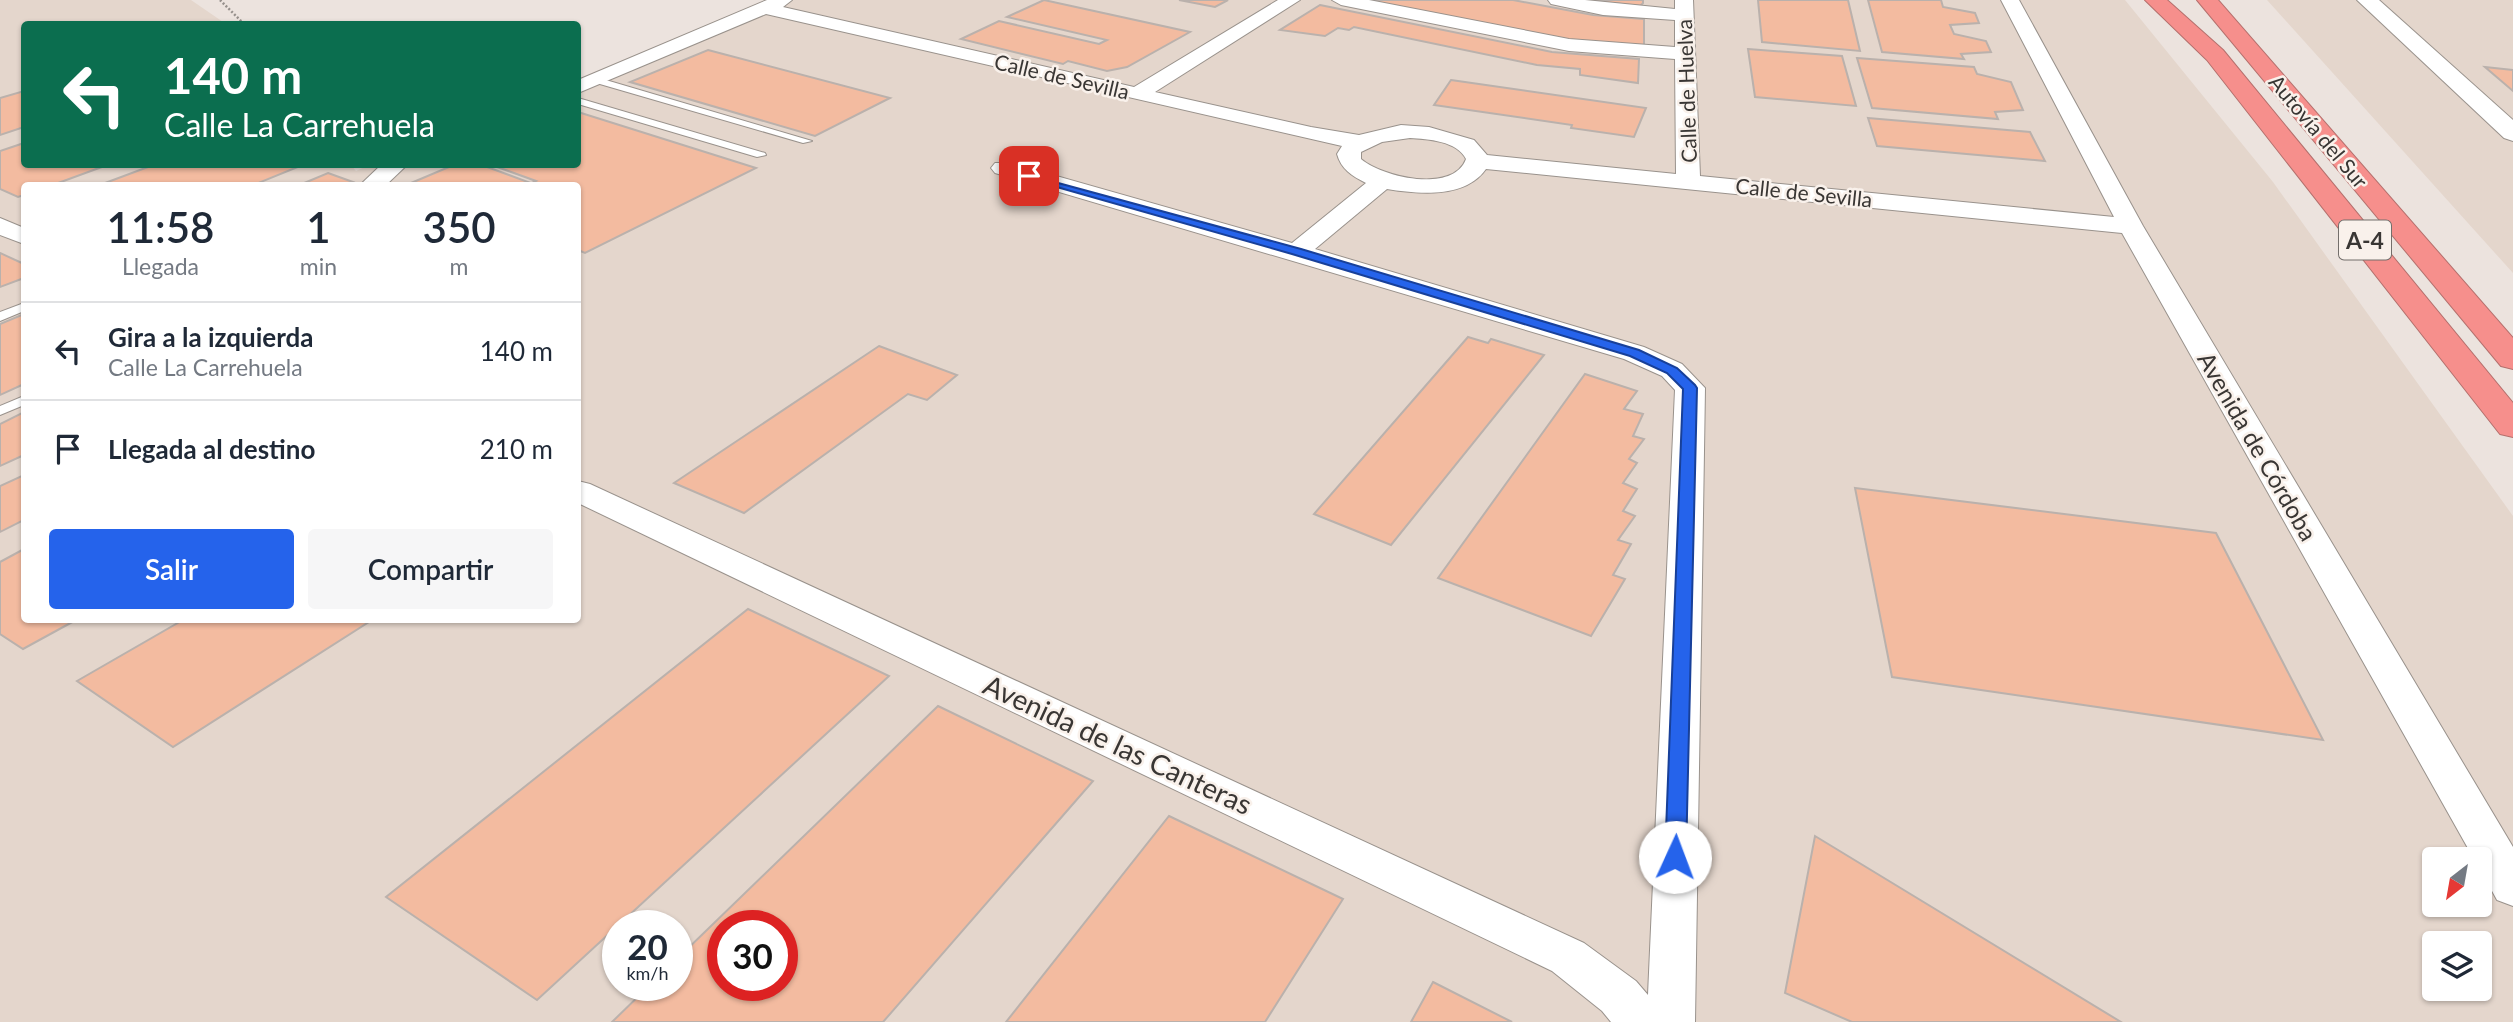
<!DOCTYPE html>
<html lang="es">
<meta charset="utf-8">
<style>
:root{--surface:#fff;--page:#f6f6f7;--text:#1f2937;--muted:#747a83;--line:#e0e1e3;--accent:#2563eb}
body{margin:0;font-family:Lato,sans-serif;background:var(--page);color:var(--text);height:100vh;display:flex;flex-direction:column;font-size:26px;white-space:nowrap}
*{box-sizing:border-box;margin:0}
p{font-size:23px;color:var(--muted)}
.icon{flex:none;width:38px;height:38px;fill:none;stroke:currentColor;stroke-width:2;stroke-linecap:round;stroke-linejoin:round}
.map{position:relative;flex:1;overflow:hidden}
.details{position:absolute;left:21px;top:182px;width:560px;height:441px;display:flex;flex-direction:column;background:var(--surface);border-radius:7px;box-shadow:0 2px 5px #0004}
.details>*{flex:none}
.top-card{position:absolute;left:21px;top:21px;width:560px;height:147px;border-radius:7px;box-shadow:0 2px 5px #0004;background:#0b6e4f;color:#fff;overflow:hidden}
.needle{width:46px;rotate:211deg}
.tools{position:absolute;left:2422px;top:847px;display:grid;gap:14px}
.tools a{display:grid;place-items:center;width:70px;height:70px;border-radius:7px;background:var(--surface);box-shadow:0 2px 5px #0004;font-size:35px}
.speed{position:absolute;left:602px;top:910px;display:flex;gap:14px;font-size:35px;font-weight:700;text-align:center}
.speed>*{display:grid;place-content:center;width:91px;height:91px;border-radius:50%;background:var(--surface);box-shadow:0 2px 5px #0004;line-height:1}
.speed small{font-size:18px;font-weight:400}
.speed .limit{border:10px solid #d22;background:#fff;color:#111}
.pin{position:absolute;display:grid;place-items:center;width:60px;height:60px;color:#fff;margin:-30px;border-radius:14px;box-shadow:0 4px 10px #0006}
.me{position:absolute;width:77px;margin:-38px;rotate:2deg;stroke-linejoin:round;filter:drop-shadow(0 0 5px #0008)}
.turn{display:flex;align-items:center;gap:24px;height:147px;padding:0 28px;font-size:32px}
.turn .icon{width:91px;height:91px;stroke-width:2.5}
.turn b{display:block;font-size:49px;line-height:60px}
.eta{display:flex;justify-content:space-evenly;align-items:center;height:119px;text-align:center}
.eta b{font-size:42px;font-weight:600;line-height:49px}
.action{display:flex;gap:14px;margin-top:auto;padding:14px 28px}
.action a{flex:1;height:80px;border-radius:7px;background:var(--accent);color:#fff;font-size:28px;font-weight:600;line-height:80px;text-align:center}
.action a+a{background:var(--page);color:var(--text)}
ul{padding:0;list-style:none}
li{display:flex;align-items:center;gap:21px;height:98px;padding:0 28px;border-top:2px solid var(--line)}
li div{flex:1}
li b{display:block;font-size:26px}
li em{font-style:normal}
.map>svg:first-child{display:block}
.built{fill:#e4d6cc;fill-rule:evenodd}
.building{fill:#f3bba0;stroke:#bab1ac;stroke-width:2;fill-rule:evenodd}
.lines{fill:none;stroke-linecap:round;stroke-linejoin:round}
.service-casing{stroke:#99928c;stroke-width:2}
.minor-casing{stroke:#99928c;stroke-width:2}
.tertiary-casing{stroke:#99928c;stroke-width:2}
.motorway-casing{stroke:#b4706d;stroke-width:2}
.path{stroke:#96908c;stroke-width:2.5;stroke-dasharray:2 2;stroke-linecap:butt}
.service{fill:#fff;fill-rule:evenodd}
.minor{fill:#fff;fill-rule:evenodd}
.tertiary{fill:#fff;fill-rule:evenodd}
.motorway{fill:#f68f8c;fill-rule:evenodd}
.route{fill:#2563eb;stroke:#184099;stroke-width:2}
.labels{text-anchor:middle;dominant-baseline:central;stroke-width:5;stroke-linejoin:round;paint-order:stroke}
.far-street-label{font-size:21px;fill:#393634;stroke:#f9f1eb}
.shield{fill:#f9f1eb;stroke:#736e6b;stroke-width:2}
.shield-label{font-size:23px;font-weight:bold;fill:#393634}
.street-label{font-size:24px;fill:#393634;stroke:#f9f1eb}
.near-street-label{font-size:28px;fill:#393634;stroke:#f9f1eb}
</style>
<div class="map">
<svg width="2513" height="1022" viewBox="0 0 2513 1022">
<rect width="100%" height="100%" fill="#ece3de"/>
<g class="built">
<path d="M0,0H191L226,24H24V164H350L356,171L371,164H578V79L766,0H2125L2273,182L2513,516V1022H0ZM24,186H578V620H24ZM2434,859H2480V905H2434ZM618,926H677V985H618ZM723,926H782V985H723ZM2434,943H2480V989H2434Z"/>
<polygon points="2267,0 2513,0 2513,273"/>
</g>
<g class="building">
<polygon points="1044,0 1190,32 1127,67 1107,71 1068,61 1063,64 961,39 999,21 1099,44 1107,40 1007,17"/>
<polygon points="1179,0 1228,0 1215,7"/>
<polygon points="1366,0 1513,0 1593,15 1644,19 1644,46 1567,40"/>
<polygon points="1585,0 1643,0 1643,3 1640,6"/>
<polygon points="1758,0 1848,0 1860,51 1762,42"/>
<polygon points="1868,0 1941,0 1943,7 1975,13 1979,23 1950,25 1954,34 1986,41 1991,52 1961,54 1964,59 1882,52"/>
<polygon points="1320,5 1552,52 1639,59 1638,83 1580,75 1580,69 1537,65 1354,27 1349,30 1338,28 1325,36 1280,30"/>
<polygon points="1748,49 1842,56 1856,106 1755,97"/>
<polygon points="708,50 890,98 815,136 630,82"/>
<polygon points="1857,58 1974,67 1977,74 2011,82 2023,110 1995,112 1998,119 1872,108"/>
<polygon points="2485,67 2513,70 2513,91"/>
<polygon points="1451,80 1646,108 1634,137 1571,128 1572,125 1434,105"/>
<polygon points="24,91 24,127 0,135 0,98"/>
<polygon points="578,112 756,168 585,253 578,250 578,186 526,186 536,181 489,164 578,164"/>
<polygon points="1868,118 2030,132 2045,161 1877,146"/>
<polygon points="24,143 24,164 110,164 50,186 24,186 24,195 18,197 0,189 0,151"/>
<polygon points="156,164 305,164 251,186 97,186"/>
<polygon points="456,164 479,164 528,182 519,186 411,183"/>
<polygon points="328,173 353,182 346,186 297,186"/>
<polygon points="0,253 24,264 24,278 0,287"/>
<polygon points="24,314 24,384 0,395 0,324"/>
<polygon points="1468,337 1488,343 1491,339 1544,355 1391,545 1314,514"/>
<polygon points="879,346 957,375 927,400 908,394 744,513 674,483"/>
<polygon points="1585,374 1637,391 1624,409 1643,414 1633,436 1644,439 1629,459 1637,463 1623,483 1637,489 1623,511 1635,516 1618,540 1631,544 1613,575 1625,579 1591,636 1438,578"/>
<polygon points="24,412 24,455 0,466 0,424"/>
<polygon points="24,475 24,520 0,532 0,486"/>
<polygon points="1855,488 2216,533 2323,740 1892,677"/>
<polygon points="24,549 24,620 76,620 23,649 0,634 0,562"/>
<polygon points="748,609 889,676 537,1000 386,897"/>
<polygon points="183,620 372,620 173,747 77,681"/>
<path d="M938,706L1093,781L883,1022H612L650,985H677V959ZM723,926H782V985H723Z"/>
<polygon points="1169,816 1343,899 1265,1022 1006,1022"/>
<polygon points="1815,836 2121,1022 1852,1022 1785,993"/>
<polygon points="1433,982 1512,1022 1411,1022"/>
</g>
<g class="lines">
<g class="service-casing">
<g id="service">
<polygon points="593,78 599,78 812,141 803,143 593,82"/>
<polygon points="578,98 765,153 766,155 757,157 578,104"/>
<polygon points="24,303 24,311 0,321 0,312"/>
<polygon points="24,396 24,405 0,415 0,406"/>
</g>
</g>
<g class="minor-casing">
<g id="minor">
<path d="M767,0H792L783,7L1134,87L1278,0H1300L1155,92L1311,127L1359,135L1401,125L1429,127L1474,140L1487,155L1676,174L1675,59L1569,51L1341,5L1332,0H1369L1569,39L1675,47V20L1603,15L1551,4L1548,0H1585L1675,9V0H1693L1700,176L2114,217L2001,0H2019L2143,226L2513,847V906L2497,900L2480,869V859H2474L2122,233L1486,169C1465,199 1418,194 1387,189L1315,249L1644,347L1682,364L1705,388L1695,1022H1611L1602,1011L1552,971L578,503V481L590,484L1584,943L1636,981L1648,995L1675,390L1662,376L1624,359L995,173L991,168L995,163H1011L1292,243L1366,183C1352,176 1341,169 1337,154L1342,146L766,14L578,93V80ZM1410,138C1428,139 1457,141 1466,159C1453,194 1382,177 1361,159V152L1382,142Z"/>
<polygon points="382,164 408,164 385,186 359,186"/>
<polygon points="0,218 24,228 24,244 0,235"/>
</g>
</g>
<g class="tertiary-casing">
<polygon id="tertiary" points="2357,0 2379,0 2513,120 2513,141 2504,138"/>
</g>
<g class="motorway-casing">
<g id="motorway">
<polygon points="2145,0 2167,0 2223,50 2513,403 2513,437 2500,434 2207,60"/>
<polygon points="2197,0 2218,0 2513,338 2513,369 2501,366"/>
</g>
</g>
<polyline class="path" points="220,0 244,24"/>
<use href="#service" class="service"/>
<use href="#minor" class="minor"/>
<use href="#tertiary" class="tertiary"/>
<use href="#motorway" class="motorway"/>
</g>
<polygon class="route" points="1025,174 1301,249 1639,350 1677,368 1695,385 1697,388 1686,857 1683,863 1675,865 1668,863 1665,857 1683,389 1667,373 1630,356 1292,254 1025,178"/>
<g class="labels">
<g class="far-street-label">
<text transform="translate(1062 76) rotate(13)">Calle de Sevilla</text>
<text transform="translate(1686 91) rotate(-92)">Calle de Huelva</text>
<text transform="translate(2319 131) rotate(50)">Autovía del Sur</text>
<text transform="translate(1804 192) rotate(6)">Calle de Sevilla</text>
</g>
<rect class="shield" x="2339" y="220.5" width="52" height="39" rx="5"/>
<g class="shield-label">
<text x="2365" y="240">A-4</text>
</g>
<g class="street-label">
<text transform="translate(2258 446) rotate(60)">Avenida de Córdoba</text>
</g>
<g class="near-street-label">
<text transform="translate(1118 744) rotate(25)">Avenida de las Canteras</text>
</g>
</g>
</svg>
<div class="tools">
<a><svg class="needle" viewBox="-14 -14 28 28"><path d="M0-13l5 13h-10z" fill="#e53935"/><path d="M0 13l5-13h-10z" fill="#747a83"/></svg></a>
<a><svg class="icon" aria-label="layers" viewBox="0 0 24 24"><path d="M12 4l9 5-9 5-9-5zM3 14l9 5 9-5"/></svg></a>
</div>
<div class="speed"><div>20<small>km/h</small></div><div class="limit">30</div></div>
<div class="pin" style="left:1029px;top:176px;background:#d93025"><svg class="icon" aria-label="arrive" viewBox="0 0 24 24"><path d="M6 21V4h12l-3 4 3 4H6"/></svg></div>
<svg class="me" style="left:1675px;top:857px" viewBox="-20 -20 40 40"><circle r="19" fill="#fff"/><path d="M0-13L10 11 0 6-10 11z" fill="#2563eb"/></svg>
<div class="top-card">
<div class="turn"><svg class="icon" aria-label="left" viewBox="0 0 24 24"><path d="M17 20v-9H6M10 6l-5 5 5 5"/></svg><div><b>140 m</b>Calle La Carrehuela</div></div>
</div>
<section class="details">
<div class="eta">
<div><b>11:58</b><p>Llegada</p></div>
<div><b>1</b><p>min</p></div>
<div><b>350</b><p>m</p></div>
</div>
<ul>
<li><svg class="icon" aria-label="left" viewBox="0 0 24 24"><path d="M17 20v-9H6M10 6l-5 5 5 5"/></svg><div><b>Gira a la izquierda</b><p>Calle La Carrehuela</p></div><em>140 m</em></li>
<li><svg class="icon" aria-label="arrive" viewBox="0 0 24 24"><path d="M6 21V4h12l-3 4 3 4H6"/></svg><div><b>Llegada al destino</b></div><em>210 m</em></li>
</ul>
<div class="action"><a>Salir</a><a>Compartir</a></div>
</section>
</div>
